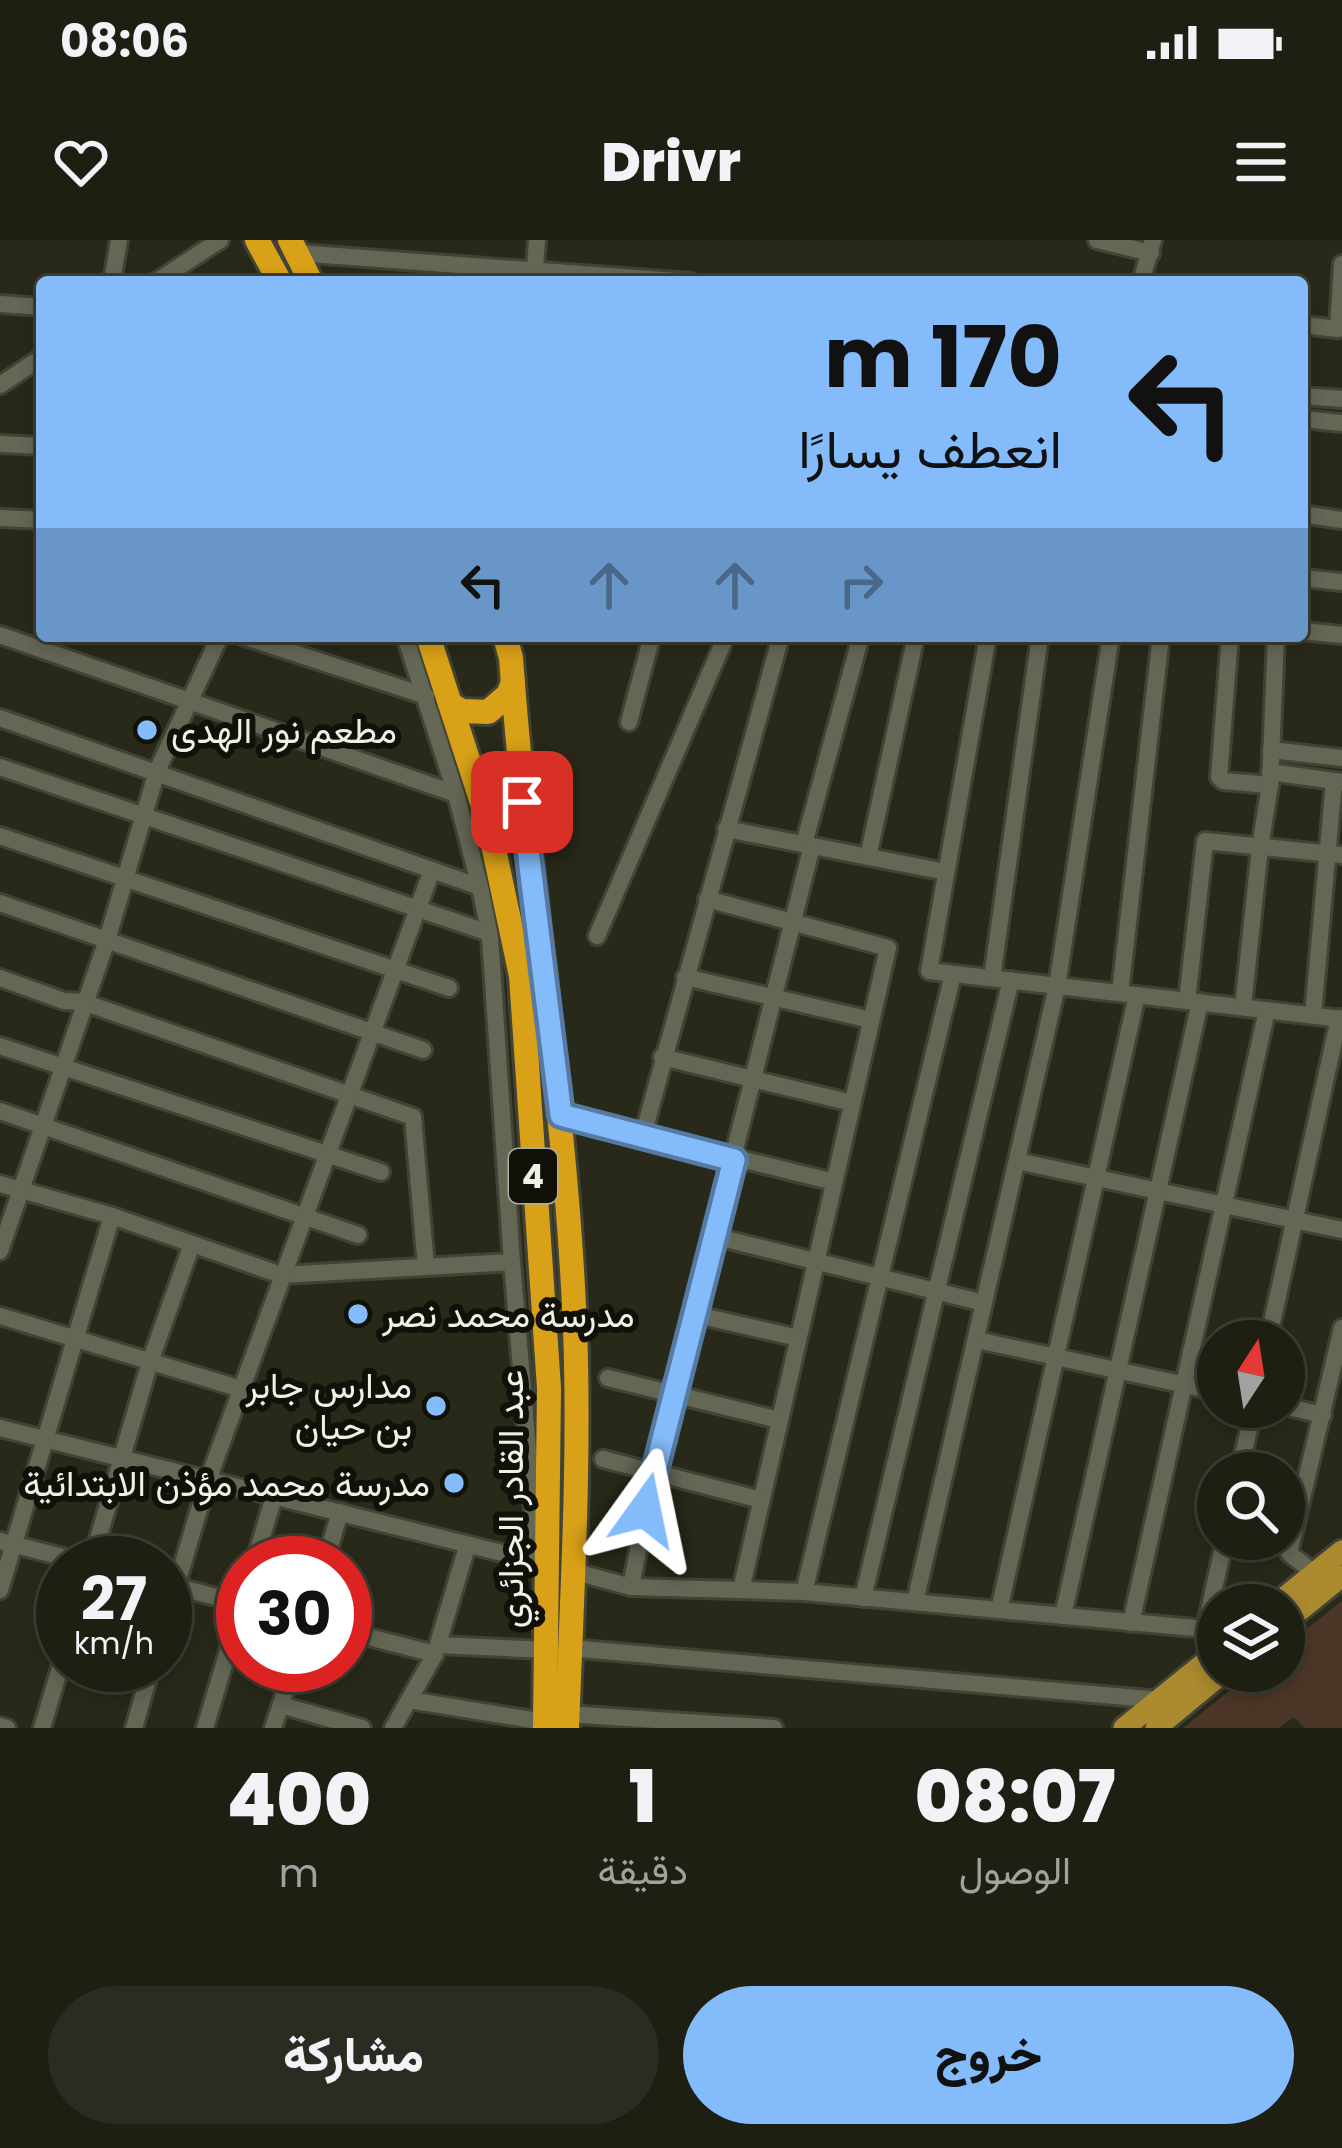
<!DOCTYPE html>
<html lang="ar">
<meta charset="utf-8">
<style>
:root{--surface:#1e1f13;--page:#2b2c21;--text:#f1f3f6;--muted:#a1a2a0;--line:#3c3d33;--accent:#84bcfb}
body{margin:0;font-family:Poppins,Vazirmatn,sans-serif;background:var(--page);color:var(--text);direction:rtl;height:100vh;display:flex;flex-direction:column;font-size:45px;white-space:nowrap}
*{box-sizing:border-box;margin:0}
p{font-size:39px;color:var(--muted)}
.icon{flex:none;width:66px;height:66px;fill:none;stroke:currentColor;stroke-width:2;stroke-linecap:round;stroke-linejoin:round}
.map{position:relative;height:1488px;overflow:hidden;direction:ltr}
.drawer{display:flex;flex-direction:column;background:var(--surface);flex:1}
.drawer>*{flex:none}
.top-card{position:absolute;left:36px;top:36px;width:1272px;height:366px;border-radius:12px;box-shadow:0 6px 18px #0003,0 0 0 3px var(--line);direction:rtl;background:#84bcfb;color:#111;overflow:hidden}
.needle{width:78px;rotate:12deg}
.tools{position:absolute;left:1197px;top:1080px;display:grid;gap:24px}
.tools a{display:grid;place-items:center;width:108px;height:108px;border-radius:50%;background:var(--surface);box-shadow:0 6px 18px #0003,0 0 0 3px var(--line);font-size:60px}
.speed{position:absolute;left:36px;top:1296px;display:flex;gap:24px;font-size:60px;font-weight:700;text-align:center}
.speed>*{display:grid;place-content:center;width:156px;height:156px;border-radius:50%;background:var(--surface);box-shadow:0 6px 18px #0003,0 0 0 3px var(--line);line-height:1}
.speed small{font-size:30px;font-weight:400}
.speed .limit{border:18px solid #d22;background:#fff;color:#111}
.pin{position:absolute;display:grid;place-items:center;width:102px;height:102px;color:#fff;margin:-51px;border-radius:24px;box-shadow:0 6px 18px #0006}
.me{position:absolute;width:132px;margin:-66px;rotate:12deg;stroke-linejoin:round;filter:drop-shadow(0 0 9px #0008)}
.turn{display:flex;align-items:center;gap:42px;height:252px;padding:0 48px;font-size:54px}
.turn .icon{width:156px;height:156px;stroke-width:2.5}
.turn b{display:block;font-size:84px;line-height:102px}
.lanes{display:flex;align-items:center;height:114px;padding:0 48px;background:#0003;justify-content:center;gap:60px;direction:ltr}
.lanes .off{opacity:.35}
.eta{display:flex;justify-content:space-evenly;align-items:center;height:204px;text-align:center}
.eta b{font-size:72px;font-weight:800;line-height:84px}
.action{display:flex;gap:24px;margin-top:auto;padding:24px 48px}
.action a{flex:1;height:138px;border-radius:72px;background:var(--accent);color:#111;font-size:48px;font-weight:800;line-height:138px;text-align:center}
.action a+a{background:var(--page);color:var(--text)}
.status{display:flex;justify-content:space-between;align-items:center;height:84px;padding:0 60px;background:var(--surface);direction:ltr}
.status svg{height:33px;fill:currentColor}
header{display:flex;justify-content:space-between;align-items:center;height:156px;padding:0 48px;background:var(--surface);font-size:54px;font-weight:800}
.map>svg:first-child{display:block}
.green{fill:#4c3627}
.lines{fill:none;stroke-linecap:round;stroke-linejoin:round}
.minor-casing{stroke:#424336;stroke-width:22}
.major-casing{stroke:#424336;stroke-width:27}
.highway-casing{stroke:#424336;stroke-width:30}
.minor{stroke:#656755;stroke-width:16}
.major{stroke:#ab8a30;stroke-width:21}
.highway{stroke:#d9a118;stroke-width:24}
.route-casing{stroke:#567aa3;stroke-width:30}
.route{stroke:#84bcfb;stroke-width:21}
.poi-dot{fill:#84bcfb;stroke:#11110a;stroke-width:4.5}
.labels{text-anchor:middle;dominant-baseline:central;stroke-width:12;stroke-linejoin:round;paint-order:stroke}
.shield{fill:#11110a;stroke:#acada4;stroke-width:3}
.shield-label{font-size:33px;font-weight:bold;fill:#eff0e6}
.poi-label{font-size:36px;fill:#eff0e6;stroke:#11110a;text-anchor:start}
.street-label{font-size:36px;fill:#eff0e6;stroke:#11110a}
</style>
<div class="status"><b>08:06</b><svg viewBox="0 0 49 12"><path d="M0 12V9h3v3zM5 12V6h3v6zM10 12V3h3v9zM15 12V0h3v12zM26 1h20v11H26zM47 4h2v5h-2z"/></svg></div>
<header><svg class="icon" aria-label="menu" viewBox="0 0 24 24"><path d="M4 6h16M4 12h16M4 18h16"/></svg>Drivr<svg class="icon" aria-label="heart" viewBox="0 0 24 24"><path d="M12 20l-8-8c-3-5 5-10 8-4 3-6 11-1 8 4z"/></svg></header>
<div class="map">
<svg width="1342" height="1488" viewBox="0 0 1342 1488">
<rect width="100%" height="100%" fill="#282919"/>
<polygon class="green" points="1342,1361 1342,1488 1304,1488 1294,1477 1279,1488 1183,1488 1254,1431 1284,1431 1284,1407"/>
<g class="lines">
<g class="minor-casing">
<g id="minor">
<polyline points="1097,0 1151,13"/>
<polyline points="297,13 691,42"/>
<polyline points="534,41 537,0"/>
<polyline points="112,42 119,0"/>
<polyline points="156,42 220,0"/>
<polyline points="1141,42 1153,0"/>
<polyline points="0,64 42,67"/>
<polyline points="1302,85 1338,89 1342,24"/>
<polyline points="0,145 42,117"/>
<polyline points="1302,156 1342,159"/>
<polyline points="1302,179 1342,183"/>
<polyline points="0,204 42,206"/>
<polyline points="1302,274 1342,280"/>
<polyline points="0,278 42,280"/>
<polyline points="1302,338 1342,342"/>
<polyline points="1302,391 1342,395"/>
<polyline points="0,395 456,554"/>
<polyline points="242,396 426,456"/>
<polyline points="405,396 456,554 480,647"/>
<polyline points="988,396 929,731 1342,779"/>
<polyline points="1230,396 1219,537 1223,541 1270,545"/>
<polyline points="0,478 480,647 490,697 512,1022"/>
<polyline points="629,482 652,396"/>
<polyline points="1271,510 1342,518"/>
<polyline points="0,527 489,693"/>
<polyline points="1270,532 1341,542"/>
<polyline points="726,589 946,632"/>
<polyline points="0,596 449,748"/>
<polyline points="804,604 861,396"/>
<polyline points="868,617 916,396"/>
<polyline points="707,659 888,708 741,1350"/>
<polyline points="0,663 423,810"/>
<polyline points="597,696 726,396"/>
<polyline points="685,737 871,780"/>
<polyline points="0,738 64,761 83,762 413,877 426,1027"/>
<polyline points="992,738 1040,396"/>
<polyline points="1120,753 1161,396"/>
<polyline points="1187,761 1205,601 1342,615"/>
<polyline points="1243,767 1260,607 1270,545 1276,396"/>
<polyline points="1313,775 1334,541"/>
<polyline points="0,806 381,932"/>
<polyline points="662,817 852,863"/>
<polyline points="0,871 358,995"/>
<polyline points="561,875 834,942"/>
<polyline points="643,895 781,396"/>
<polyline points="1017,921 1342,990"/>
<polyline points="0,944 112,976 281,1035 512,1022 537,1315"/>
<polyline points="713,996 984,1063"/>
<polyline points="0,1011 107,700 157,531 220,396"/>
<polyline points="693,1074 798,1098"/>
<polyline points="0,1076 241,1149"/>
<polyline points="977,1100 1218,1152"/>
<polyline points="1268,1101 1339,778"/>
<polyline points="608,1138 779,1180"/>
<polyline points="1284,1166 1323,1175"/>
<polyline points="0,1188 546,1324"/>
<polyline points="603,1219 761,1260"/>
<polyline points="1239,1233 1254,1167"/>
<polyline points="0,1301 86,1323"/>
<polyline points="91,1323 150,1122 192,1004"/>
<polyline points="254,1323 274,1257"/>
<polyline points="325,1323 340,1272"/>
<polyline points="572,1331 631,1347 804,1352 1205,1389"/>
<polyline points="1314,1333 1289,1313 1342,1088"/>
<polyline points="166,1344 243,1364"/>
<polyline points="631,1347 653,1232 812,606"/>
<polyline points="0,1350 112,976"/>
<polyline points="804,1352 953,734"/>
<polyline points="863,1358 1011,740"/>
<polyline points="915,1362 1057,746 1111,396"/>
<polyline points="999,1370 1137,755"/>
<polyline points="1063,1376 1200,762"/>
<polyline points="165,1383 208,1240 432,630"/>
<polyline points="1131,1383 1267,770"/>
<polyline points="345,1391 435,1414"/>
<polyline points="439,1405 546,1410"/>
<polyline points="570,1408 1160,1460"/>
<polyline points="1218,1412 1205,1389 1225,1299"/>
<polyline points="409,1460 545,1482"/>
<polyline points="281,1465 362,1488"/>
<polyline points="567,1474 774,1488"/>
<polyline points="0,1486 7,1488"/>
<polyline points="42,1488 63,1418"/>
<polyline points="134,1488 152,1425"/>
<polyline points="205,1488 243,1361"/>
<polyline points="273,1488 294,1425"/>
<polyline points="393,1488 435,1414 467,1307"/>
</g>
</g>
<g class="major-casing">
<g id="major">
<polyline points="1275,1365 1342,1311"/>
<polyline points="1284,1383 1342,1336"/>
<polyline points="1124,1488 1218,1412"/>
<polyline points="1156,1488 1225,1431"/>
</g>
</g>
<g class="highway-casing">
<g id="highway">
<polyline points="257,0 280,42"/>
<polyline points="290,0 311,42"/>
<polyline points="428,396 488,581 521,736 549,1148 545,1488"/>
<path d="M505,396L511,418C527,642 566,863 575,1088C580,1222 572,1355 567,1488"/>
<polyline points="450,464 462,471 488,472 508,455 513,442"/>
</g>
</g>
<use href="#minor" class="minor"/>
<use href="#major" class="major"/>
<use href="#highway" class="highway"/>
</g>
<g class="lines">
<g class="route-casing">
<polyline id="route" points="522,562 561,875 734,920 645,1270"/>
</g>
<use href="#route" class="route"/>
</g>
<g class="poi-dot">
<circle cx="147" cy="490" r="12"/>
<circle cx="358" cy="1074" r="12"/>
<circle cx="436" cy="1166" r="12"/>
<circle cx="454" cy="1243" r="12"/>
</g>
<g class="labels">
<rect class="shield" x="509" y="909" width="48" height="54" rx="9"/>
<g class="shield-label">
<text x="533" y="936">4</text>
</g>
<g class="poi-label">
<text x="171" y="490">مطعم نور الهدى</text>
<text x="382" y="1074">مدرسة محمد نصر</text>
<text x="412" y="1145" text-anchor="end">مدارس جابر<tspan x="412" dy="41">بن حيان</tspan></text>
<text x="430" y="1243" text-anchor="end">مدرسة محمد مؤذن الابتدائية</text>
</g>
<g class="street-label">
<text transform="translate(510 1259) rotate(-90)">عبد القادر الجزائري</text>
</g>
</g>
</svg>
<div class="tools">
<a><svg class="needle" viewBox="-14 -14 28 28"><path d="M0-13l5 13h-10z" fill="#e53935"/><path d="M0 13l5-13h-10z" fill="#a1a2a0"/></svg></a>
<a><svg class="icon" aria-label="search" viewBox="0 0 24 24"><circle cx="10" cy="10" r="6"/><path d="M15 15l6 6"/></svg></a>
<a><svg class="icon" aria-label="layers" viewBox="0 0 24 24"><path d="M12 4l9 5-9 5-9-5zM3 14l9 5 9-5"/></svg></a>
</div>
<div class="speed"><div>27<small>km/h</small></div><div class="limit">30</div></div>
<div class="pin" style="left:522px;top:562px;background:#d93025"><svg class="icon" aria-label="arrive" viewBox="0 0 24 24"><path d="M6 21V4h12l-3 4 3 4H6"/></svg></div>
<svg class="me" style="left:645px;top:1270px" viewBox="-20 -20 40 40"><path d="M0-17L14 15 0 8-14 15z" fill="#84bcfb" stroke="#fff" stroke-width="4"/></svg>
<div class="top-card">
<div class="turn"><svg class="icon" aria-label="left" viewBox="0 0 24 24"><path d="M17 20v-9H6M10 6l-5 5 5 5"/></svg><div><b>170 m</b>انعطف يسارًا</div></div>
<div class="lanes"><svg class="icon" aria-label="left" viewBox="0 0 24 24"><path d="M17 20v-9H6M10 6l-5 5 5 5"/></svg><svg class="icon off" aria-label="ahead" viewBox="0 0 24 24"><path d="M12 20V5M6 11l6-6 6 6"/></svg><svg class="icon off" aria-label="ahead" viewBox="0 0 24 24"><path d="M12 20V5M6 11l6-6 6 6"/></svg><svg class="icon off" aria-label="right" viewBox="0 0 24 24"><path d="M7 20v-9h11M14 6l5 5-5 5"/></svg></div>
</div>
</div>
<section class="drawer">
<div class="eta">
<div><b>08:07</b><p>الوصول</p></div>
<div><b>1</b><p>دقيقة</p></div>
<div><b>400</b><p>m</p></div>
</div>
<div class="action"><a>خروج</a><a>مشاركة</a></div>
</section>
